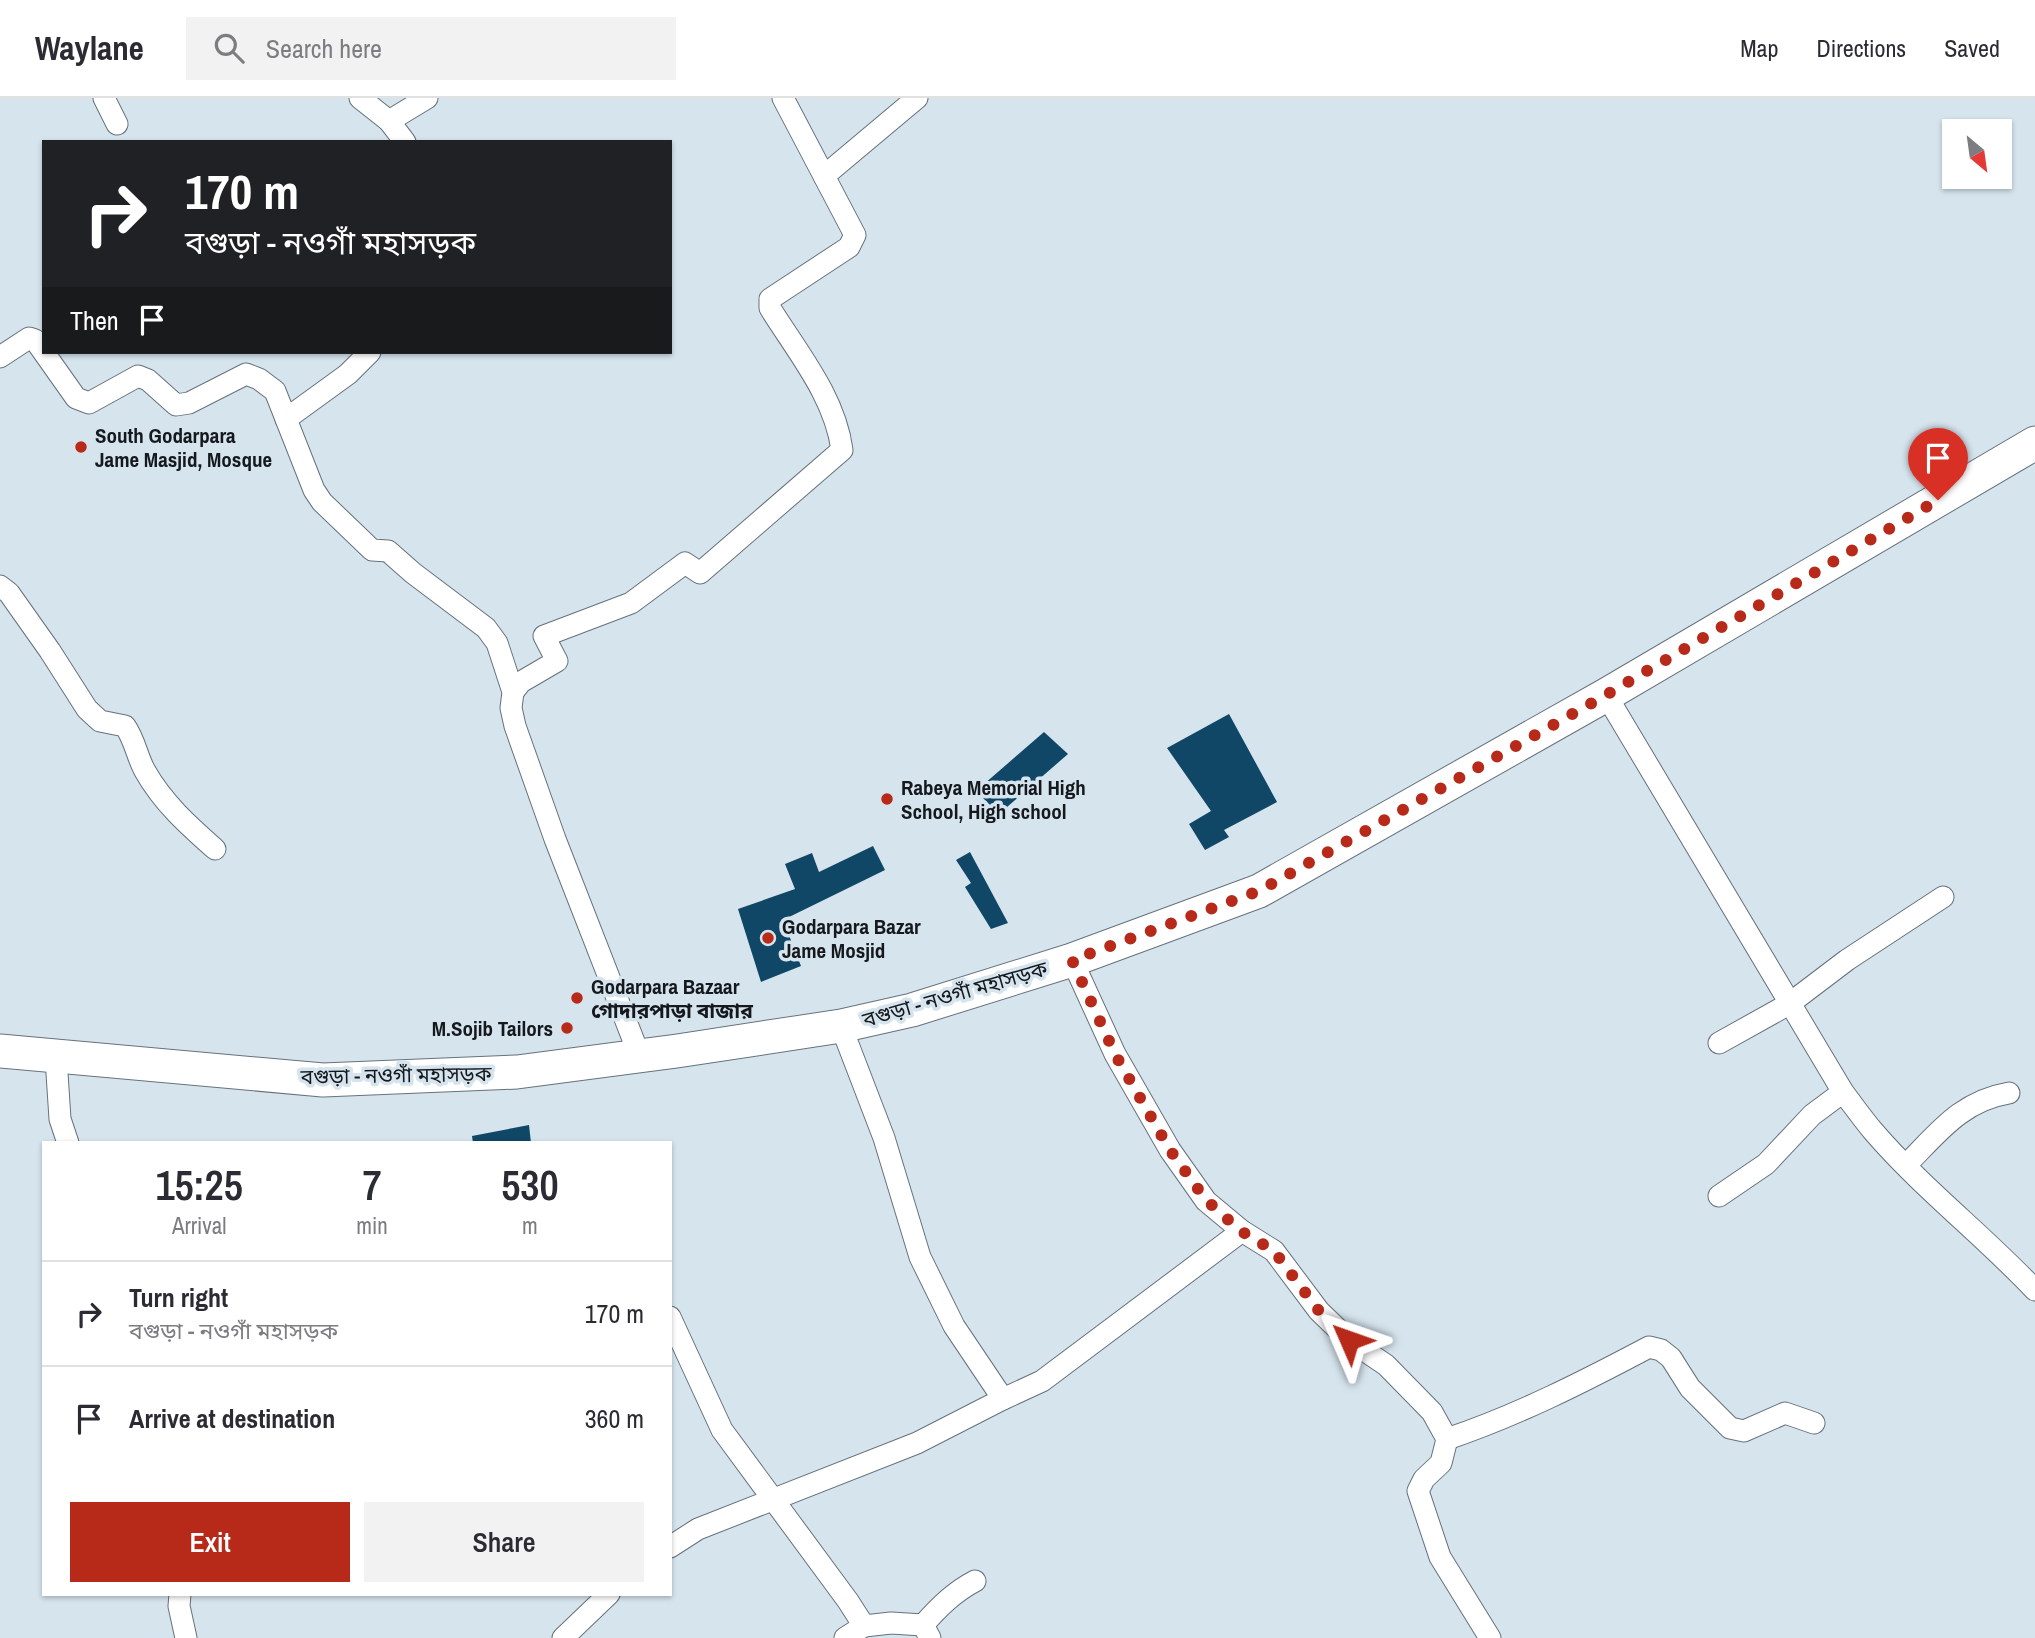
<!DOCTYPE html>
<meta charset="utf-8">
<style>
:root{--surface:#fff;--page:#f2f2f3;--text:#2b2b33;--muted:#7c7c81;--line:#e1e1e2;--accent:#b72a1a}
body{margin:0;font-family:"Archivo Narrow","Noto Sans Bengali",sans-serif;background:var(--page);color:var(--text);height:100vh;display:flex;flex-direction:column;font-size:26px;white-space:nowrap}
*{box-sizing:border-box;margin:0}
p{font-size:23px;color:var(--muted)}
.icon{flex:none;width:38px;height:38px;fill:none;stroke:currentColor;stroke-width:2;stroke-linecap:round;stroke-linejoin:round}
.map{position:relative;flex:1;overflow:hidden}
.side{position:absolute;left:42px;top:1043px;width:630px;height:455px;display:flex;flex-direction:column;background:var(--surface);border-radius:0px;box-shadow:0 2px 5px #0004}
.side>*{flex:none}
.banner{position:absolute;left:42px;top:42px;width:630px;height:214px;border-radius:0px;box-shadow:0 2px 5px #0004;background:#202124;color:#fff;overflow:hidden}
.needle{width:46px;rotate:151deg}
.controls{position:absolute;left:1942px;top:21px;display:grid;gap:14px}
.controls a{display:grid;place-items:center;width:70px;height:70px;border-radius:0px;background:var(--surface);box-shadow:0 2px 5px #0004;font-size:35px}
.pin{position:absolute;display:grid;place-items:center;width:60px;height:60px;color:#fff;margin:-72px -30px;border-radius:50% 50% 50% 0;rotate:-45deg;box-shadow:0 0 7px #0007}
.pin .icon{rotate:45deg}
.me{position:absolute;width:77px;margin:-38px;rotate:313deg;stroke-linejoin:round;filter:drop-shadow(0 0 5px #0008)}
.turn{display:flex;align-items:center;gap:24px;height:147px;padding:0 28px;font-size:32px}
.turn .icon{width:91px;height:91px;stroke-width:2.5}
.turn b{display:block;font-size:49px;line-height:60px}
.then{display:flex;align-items:center;height:66px;padding:0 28px;background:#0003;gap:14px;font-size:26px}
.eta{display:flex;justify-content:space-evenly;align-items:center;height:119px;text-align:center}
.eta b{font-size:42px;font-weight:600;line-height:49px}
.cta{display:flex;gap:14px;margin-top:auto;padding:14px 28px}
.cta a{flex:1;height:80px;border-radius:0px;background:var(--accent);color:#fff;font-size:28px;font-weight:600;line-height:80px;text-align:center}
.cta a+a{background:var(--page);color:var(--text)}
ul{padding:0;list-style:none}
li{display:flex;align-items:center;gap:21px;height:105px;padding:0 28px;border-top:2px solid var(--line)}
li div{flex:1}
li b{display:block;font-size:26px}
li em{font-style:normal}
header{display:flex;align-items:center;gap:42px;box-sizing:border-box;height:98px;padding:0 35px;background:var(--surface);border-bottom:2px solid var(--line)}
header strong{font-size:33px}
nav{display:flex;gap:38px;margin-inline-start:auto;font-size:24px}
.search{width:490px;height:63px;background:var(--page);display:flex;align-items:center;gap:18px;box-sizing:border-box;padding:0 24px;border-radius:0px;color:var(--muted);font-size:26px}
.map>svg:first-child{display:block}
.building{fill:#104666}
.lines{fill:none;stroke-linecap:round;stroke-linejoin:round}
.minor-casing{stroke:#66727b;stroke-width:23}
.primary-casing{stroke:#66727b;stroke-width:35}
.minor{stroke:#fff;stroke-width:21}
.primary{stroke:#fff;stroke-width:33}
.route{stroke:#b72a1a;stroke-width:12;stroke-dasharray:0 21.6}
.poi-dot{fill:#b72a1a;stroke:#d6e4ee;stroke-width:2.5}
.labels{text-anchor:middle;dominant-baseline:central;stroke-width:7;stroke-linejoin:round;paint-order:stroke}
.poi-label{font-size:21px;font-weight:bold;fill:#15191d;stroke:#d6e4ee;text-anchor:start}
.street-label{font-size:21px;fill:#15191d;stroke:#d6e4ee}
</style>
<header>
<strong>Waylane</strong>
<div class="search"><svg class="icon" aria-label="search" viewBox="0 0 24 24"><circle cx="10" cy="10" r="6"/><path d="M15 15l6 6"/></svg>Search here</div>
<nav><a>Map</a><a>Directions</a><a>Saved</a></nav>
</header>
<div class="map">
<svg width="2035" height="1540" viewBox="0 0 2035 1540">
<rect width="100%" height="100%" fill="#d6e4ee"/>
<g class="building">
<polygon points="1229,616 1277,704 1224,732 1229,739 1205,752 1189,726 1211,713 1167,650"/>
<polygon points="1044,634 1068,656 999,716 976,693"/>
<polygon points="873,748 885,772 783,822 801,868 761,884 738,811 795,791 785,766 812,755 819,774"/>
<polygon points="970,754 1008,825 991,831 965,789 971,785 956,762"/>
<polygon points="529,1027 531,1045 473,1045 472,1038"/>
</g>
<g class="lines">
<g class="minor-casing">
<g id="minor">
<polyline points="104,0 117,26"/>
<polyline points="360,0 389,23 427,0"/>
<polyline points="389,23 405,44"/>
<polyline points="824,78 917,0"/>
<polyline points="0,259 29,240 35,242 76,300 89,305 138,278 148,282 176,307 189,305 246,276 259,281 275,293 314,392 322,404 372,452 388,453 413,475 486,530 497,545 513,594 511,610 515,628 555,741 640,959"/>
<polyline points="286,321 348,276 370,254"/>
<path d="M0,488L9,495L50,553L87,611L100,623L125,628C135,642 137,659 145,673C163,705 189,728 215,751"/>
<path d="M513,594L521,584L557,563L544,538L631,505L685,465L700,475L842,352C835,299 798,255 770,210V201L849,149L855,137L783,0"/>
<path d="M1606,597L1843,994C1853,1007 1862,1020 1873,1033C1922,1090 1983,1137 2035,1192"/>
<polyline points="841,928 884,1040 920,1159 954,1228 1003,1301 1042,1283 1242,1133 1206,1103 1170,1052 1115,956 1072,862"/>
<polyline points="1719,945 1789,906 1847,862 1943,799"/>
<polyline points="56,960 60,1021 68,1045"/>
<path d="M1906,1067C1938,1035 1961,1003 2009,995"/>
<polyline points="1719,1098 1766,1066 1812,1017 1843,994"/>
<polyline points="1242,1133 1274,1153 1319,1213 1349,1242 1386,1267 1432,1314 1447,1341 1441,1365 1424,1381 1418,1393 1440,1459 1490,1540"/>
<polyline points="670,1219 722,1332 848,1503 864,1528 891,1525 923,1527 930,1540"/>
<path d="M1447,1341C1518,1317 1583,1284 1649,1249L1661,1252L1671,1260L1690,1290L1730,1330L1744,1333L1785,1315L1814,1325"/>
<polyline points="670,1449 698,1431 917,1345 1003,1301"/>
<polyline points="180,1496 179,1508 186,1540"/>
<path d="M923,1527C939,1509 954,1494 975,1483"/>
<polyline points="563,1540 609,1496"/>
<polyline points="845,1540 864,1528"/>
</g>
</g>
<g class="primary-casing">
<polyline id="primary" points="0,953 323,982 517,974 677,953 841,928 912,912 1072,862 1259,793 1606,597 2035,345"/>
</g>
<use href="#minor" class="minor"/>
<use href="#primary" class="primary"/>
</g>
<g class="lines">
<polyline class="route" points="1349,1242 1319,1213 1274,1153 1241,1133 1206,1102 1170,1052 1115,956 1072,862 1259,793 1606,597 1938,402"/>
</g>
<g class="poi-dot">
<circle cx="81" cy="349" r="7"/>
<circle cx="887" cy="701" r="7"/>
<circle cx="768" cy="840" r="7"/>
<circle cx="577" cy="900" r="7"/>
<circle cx="567" cy="930" r="7"/>
</g>
<g class="labels">
<g class="poi-label">
<text x="95" y="337">South Godarpara<tspan x="95" dy="24">Jame Masjid, Mosque</tspan></text>
<text x="901" y="689">Rabeya Memorial High<tspan x="901" dy="24">School, High school</tspan></text>
<text x="782" y="828">Godarpara Bazar<tspan x="782" dy="24">Jame Mosjid</tspan></text>
<text x="591" y="888">Godarpara Bazaar<tspan x="591" dy="24">গোদারপাড়া বাজার</tspan></text>
<text x="553" y="930" text-anchor="end">M.Sojib Tailors</text>
</g>
<g class="street-label">
<text transform="translate(955 896) rotate(-16)">বগুড়া - নওগাঁ মহাসড়ক</text>
<text transform="translate(396 977) rotate(-1)">বগুড়া - নওগাঁ মহাসড়ক</text>
</g>
</g>
</svg>
<div class="controls">
<a><svg class="needle" viewBox="-14 -14 28 28"><path d="M0-13l5 13h-10z" fill="#e53935"/><path d="M0 13l5-13h-10z" fill="#7c7c81"/></svg></a>
</div>
<div class="pin" style="left:1938px;top:402px;background:#d93025"><svg class="icon" aria-label="arrive" viewBox="0 0 24 24"><path d="M6 21V4h12l-3 4 3 4H6"/></svg></div>
<svg class="me" style="left:1349px;top:1242px" viewBox="-20 -20 40 40"><path d="M0-17L14 15 0 8-14 15z" fill="#b72a1a" stroke="#fff" stroke-width="4"/></svg>
<div class="banner">
<div class="turn"><svg class="icon" aria-label="right" viewBox="0 0 24 24"><path d="M7 20v-9h11M14 6l5 5-5 5"/></svg><div><b>170 m</b>বগুড়া - নওগাঁ মহাসড়ক</div></div>
<div class="then">Then<svg class="icon" aria-label="arrive" viewBox="0 0 24 24"><path d="M6 21V4h12l-3 4 3 4H6"/></svg></div>
</div>
<section class="side">
<div class="eta">
<div><b>15:25</b><p>Arrival</p></div>
<div><b>7</b><p>min</p></div>
<div><b>530</b><p>m</p></div>
</div>
<ul>
<li><svg class="icon" aria-label="right" viewBox="0 0 24 24"><path d="M7 20v-9h11M14 6l5 5-5 5"/></svg><div><b>Turn right</b><p>বগুড়া - নওগাঁ মহাসড়ক</p></div><em>170 m</em></li>
<li><svg class="icon" aria-label="arrive" viewBox="0 0 24 24"><path d="M6 21V4h12l-3 4 3 4H6"/></svg><div><b>Arrive at destination</b></div><em>360 m</em></li>
</ul>
<div class="cta"><a>Exit</a><a>Share</a></div>
</section>
</div>
